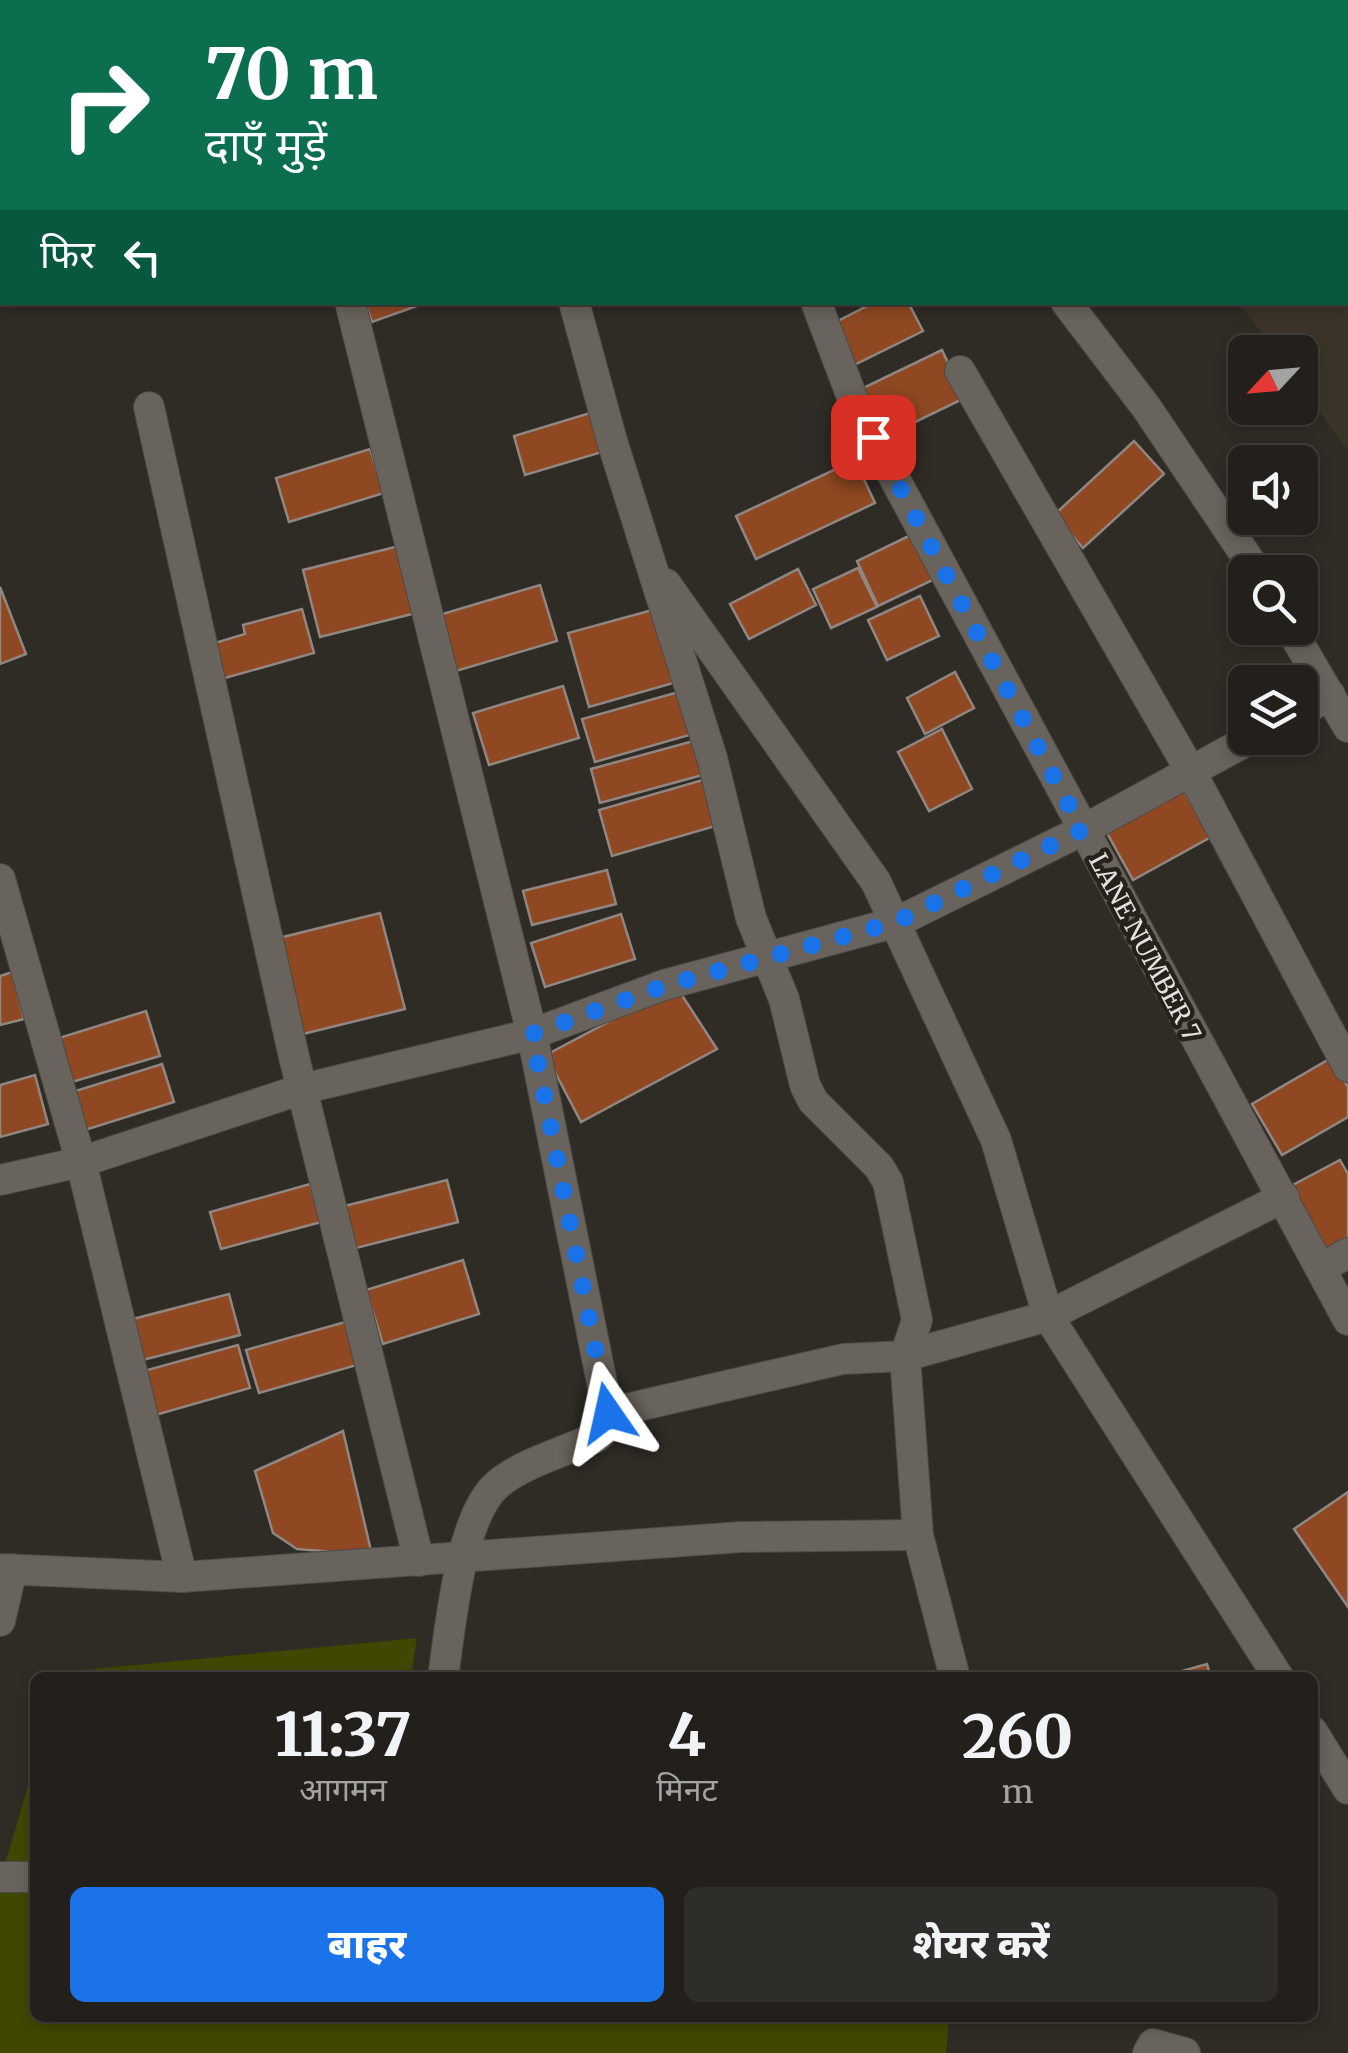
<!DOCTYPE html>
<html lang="hi">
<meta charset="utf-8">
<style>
:root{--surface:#23201c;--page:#2f2d29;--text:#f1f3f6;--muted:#a3a3a3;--line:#403e3b;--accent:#1a73e8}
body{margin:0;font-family:Merriweather,"Noto Sans Devanagari",serif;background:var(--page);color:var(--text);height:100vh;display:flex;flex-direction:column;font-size:38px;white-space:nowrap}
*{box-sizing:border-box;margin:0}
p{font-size:32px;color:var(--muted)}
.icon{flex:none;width:55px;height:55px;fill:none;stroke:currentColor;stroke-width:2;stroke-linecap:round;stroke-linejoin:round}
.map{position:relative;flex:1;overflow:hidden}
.panel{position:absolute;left:30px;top:1672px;width:1288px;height:350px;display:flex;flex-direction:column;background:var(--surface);border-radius:15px;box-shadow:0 5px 15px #0003,0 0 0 2px var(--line)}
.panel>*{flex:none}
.banner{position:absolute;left:0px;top:0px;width:1350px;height:305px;box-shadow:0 5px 15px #0003,0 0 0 2px var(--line);background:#0b6e4f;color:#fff;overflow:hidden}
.needle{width:65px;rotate:244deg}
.buttons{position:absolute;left:1228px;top:335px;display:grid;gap:20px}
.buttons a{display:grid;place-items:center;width:90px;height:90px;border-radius:15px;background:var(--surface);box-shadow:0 5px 15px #0003,0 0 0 2px var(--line);font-size:50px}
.pin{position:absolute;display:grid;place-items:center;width:85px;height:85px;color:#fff;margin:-42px;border-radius:20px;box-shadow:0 5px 15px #0006}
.me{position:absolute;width:110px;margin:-55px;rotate:349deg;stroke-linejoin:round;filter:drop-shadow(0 0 8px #0008)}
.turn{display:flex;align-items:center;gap:35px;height:210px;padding:0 40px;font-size:45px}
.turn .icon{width:130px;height:130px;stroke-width:2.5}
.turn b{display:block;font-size:70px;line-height:85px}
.then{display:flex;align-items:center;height:95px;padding:0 40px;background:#0003;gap:20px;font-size:38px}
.eta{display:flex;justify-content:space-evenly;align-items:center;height:170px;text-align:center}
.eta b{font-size:60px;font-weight:800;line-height:70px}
.primary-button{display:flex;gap:20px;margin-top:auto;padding:20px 40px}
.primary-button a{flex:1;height:115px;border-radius:15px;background:var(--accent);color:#fff;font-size:40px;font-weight:800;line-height:115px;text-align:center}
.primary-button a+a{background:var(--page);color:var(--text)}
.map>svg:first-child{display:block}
.built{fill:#3c3428}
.green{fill:#404700}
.building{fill:#8f4822;stroke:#908782;stroke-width:2.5}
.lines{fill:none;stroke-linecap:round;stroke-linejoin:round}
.minor-casing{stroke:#4c4a44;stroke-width:32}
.minor{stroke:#68635c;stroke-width:30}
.route{stroke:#1a73e8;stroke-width:18;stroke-dasharray:0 32.4}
.labels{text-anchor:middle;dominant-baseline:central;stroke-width:9;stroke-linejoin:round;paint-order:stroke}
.street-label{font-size:25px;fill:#e4e2de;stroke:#26211b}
</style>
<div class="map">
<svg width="1348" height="2053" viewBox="0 0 1348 2053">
<rect width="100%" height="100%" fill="#2f2b25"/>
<polygon class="built" points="920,0 1348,0 1348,451 1300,385 1300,352 1276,352 1239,303 1348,302 1348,2"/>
<g class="green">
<polygon points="417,1638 411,1677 60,1677 61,1672"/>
<polygon points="35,1762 35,2018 949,2018 946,2053 0,2053 0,1881"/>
</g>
<g class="building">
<polygon points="2,3 2,110 0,107"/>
<polygon points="365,302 428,302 372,322"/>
<polygon points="875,302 908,302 923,331 850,367 830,325"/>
<polygon points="942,350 965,398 884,437 861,389"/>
<polygon points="590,413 602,452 525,475 514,436"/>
<polygon points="1134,441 1164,474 1083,548 1054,515"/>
<polygon points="370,449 384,493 289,522 276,478"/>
<polygon points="855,460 875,503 756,559 736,516"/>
<polygon points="915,533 937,578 878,606 857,561"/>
<polygon points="407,544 424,611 320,637 303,570"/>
<polygon points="858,568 877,607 831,628 813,589"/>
<polygon points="798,569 816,605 749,639 730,604"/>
<polygon points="540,585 557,641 456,671 439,615"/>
<polygon points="0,587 26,654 0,664"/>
<polygon points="920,596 939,636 887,660 868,620"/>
<polygon points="302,609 314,653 218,680 208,645 245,634 243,625"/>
<polygon points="656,609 677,682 589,707 568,633"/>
<polygon points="955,672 974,708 925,734 907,698"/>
<polygon points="563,686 579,738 489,765 473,713"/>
<polygon points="682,691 693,734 595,762 582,719"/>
<polygon points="942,729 972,789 929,811 898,752"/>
<polygon points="697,740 706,774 600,803 591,769"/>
<polygon points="706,779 719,825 612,856 599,810"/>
<polygon points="1184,791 1211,837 1133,880 1107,833"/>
<polygon points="607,870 616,904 532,925 523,891"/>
<polygon points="380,913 405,1009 303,1034 279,938"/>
<polygon points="621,914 635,959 545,987 531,943"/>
<polygon points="12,972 24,1019 0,1025 0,976"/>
<polygon points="676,986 717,1049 581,1122 546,1055"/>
<polygon points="146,1011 160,1056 72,1082 59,1038"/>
<polygon points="1331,1058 1348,1087 1348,1117 1282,1155 1252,1104"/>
<polygon points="162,1064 174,1102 82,1131 69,1093"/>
<polygon points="35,1075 48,1124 0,1137 0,1085"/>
<polygon points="1340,1160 1348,1174 1348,1249 1331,1258 1291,1186"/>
<polygon points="447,1180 458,1222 356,1248 345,1206"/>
<polygon points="310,1184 321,1222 221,1249 210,1212"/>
<polygon points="463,1260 479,1314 383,1344 366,1290"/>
<polygon points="229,1294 240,1335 143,1360 133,1319"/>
<polygon points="345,1322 357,1365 259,1393 246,1350"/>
<polygon points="238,1345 250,1388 152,1416 140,1372"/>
<polygon points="343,1431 372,1555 297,1549 273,1533 255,1471"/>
<polygon points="1348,1492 1348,1607 1294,1529"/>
<polygon points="1207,1664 1211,1678 1157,1678"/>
</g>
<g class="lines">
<g class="minor-casing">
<g id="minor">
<polyline points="73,0 76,2"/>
<polyline points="404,0 405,2"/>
<polyline points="498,0 498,2"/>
<polyline points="622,0 623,2"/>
<polyline points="716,0 717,2"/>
<polyline points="218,2 221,0"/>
<polyline points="0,157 2,160"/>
<path d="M350,302L532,1034L608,1413L604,1430L597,1437C566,1451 523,1463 498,1484C460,1515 450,1630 443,1678"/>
<polyline points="574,302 612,441 712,758 751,918 784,999 805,1085 813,1101 879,1167 888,1182 917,1320 905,1356 918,1535 955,1678"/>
<polyline points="816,302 855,405 1348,1320"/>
<polyline points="1066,302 1146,407 1257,572"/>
<polyline points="960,371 1190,770 1348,1067"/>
<polyline points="149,407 294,1057 419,1561"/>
<polyline points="666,584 876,882 996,1140 1048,1316 1279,1678"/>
<polyline points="1290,628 1348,727"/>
<polyline points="1300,712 1330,695"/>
<polyline points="0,879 81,1162 182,1577"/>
<polyline points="0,1180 81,1162 302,1089 532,1034 664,985 897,922 1083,830 1252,738"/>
<polyline points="1321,1268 1348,1253"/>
<polyline points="608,1413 843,1359 905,1356 1048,1316 1284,1197"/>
<polyline points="0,1569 182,1577 741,1537 918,1535"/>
<polyline points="0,1621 12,1569"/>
<polyline points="1312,1731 1348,1789"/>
<polyline points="0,1877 35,1877"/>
<polyline points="1148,2053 1153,2044 1185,2053"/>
</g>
</g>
<use href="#minor" class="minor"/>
</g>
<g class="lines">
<polyline class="route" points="608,1413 532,1034 664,986 896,922 1082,830 873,437"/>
</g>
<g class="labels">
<g class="street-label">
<text transform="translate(1145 947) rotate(62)">LANE NUMBER 7</text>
</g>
</g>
</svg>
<div class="buttons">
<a><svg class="needle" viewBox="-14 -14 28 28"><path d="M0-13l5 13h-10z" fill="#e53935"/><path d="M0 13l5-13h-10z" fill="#a3a3a3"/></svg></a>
<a><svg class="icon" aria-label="sound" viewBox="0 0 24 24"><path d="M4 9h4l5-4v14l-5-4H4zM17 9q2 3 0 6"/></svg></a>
<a><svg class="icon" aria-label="search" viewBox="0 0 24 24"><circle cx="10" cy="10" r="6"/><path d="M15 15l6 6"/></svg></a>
<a><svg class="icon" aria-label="layers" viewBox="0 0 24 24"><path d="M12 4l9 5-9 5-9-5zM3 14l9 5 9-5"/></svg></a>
</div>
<div class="pin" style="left:873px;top:437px;background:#d93025"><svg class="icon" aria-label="arrive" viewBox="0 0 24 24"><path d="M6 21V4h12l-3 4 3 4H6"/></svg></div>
<svg class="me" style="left:608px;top:1413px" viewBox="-20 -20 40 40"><path d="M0-17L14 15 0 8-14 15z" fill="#1a73e8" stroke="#fff" stroke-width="4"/></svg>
<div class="banner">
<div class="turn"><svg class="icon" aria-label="right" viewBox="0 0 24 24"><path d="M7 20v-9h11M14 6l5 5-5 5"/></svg><div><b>70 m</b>दाएँ मुड़ें</div></div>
<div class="then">फिर<svg class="icon" aria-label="left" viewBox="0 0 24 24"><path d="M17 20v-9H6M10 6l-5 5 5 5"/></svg></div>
</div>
<section class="panel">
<div class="eta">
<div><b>11:37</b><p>आगमन</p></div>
<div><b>4</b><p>मिनट</p></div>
<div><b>260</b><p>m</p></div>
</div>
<div class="primary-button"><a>बाहर</a><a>शेयर करें</a></div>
</section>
</div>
